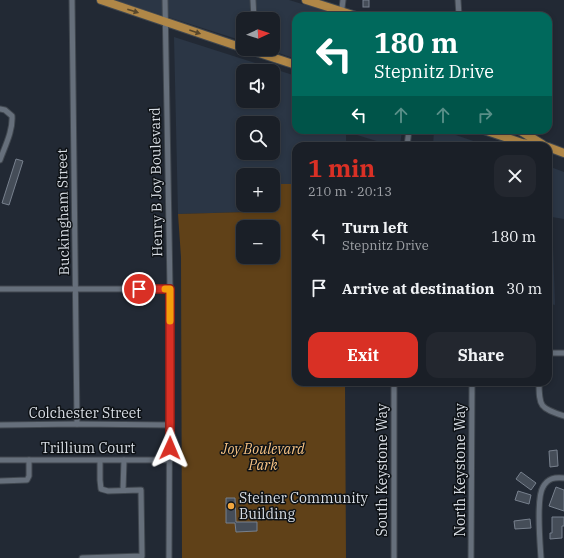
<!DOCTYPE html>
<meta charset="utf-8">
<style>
:root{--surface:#1a1f27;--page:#23272f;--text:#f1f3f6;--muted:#9fa2a7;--line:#383d44;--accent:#d93025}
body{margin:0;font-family:"IBM Plex Serif",serif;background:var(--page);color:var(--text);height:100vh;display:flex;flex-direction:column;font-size:15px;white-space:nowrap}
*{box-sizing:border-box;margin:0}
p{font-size:13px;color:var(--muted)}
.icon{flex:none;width:22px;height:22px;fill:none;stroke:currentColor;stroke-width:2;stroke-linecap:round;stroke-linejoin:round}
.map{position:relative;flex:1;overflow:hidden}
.drawer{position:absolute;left:292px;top:142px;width:260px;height:244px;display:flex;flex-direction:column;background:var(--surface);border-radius:12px;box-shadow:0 2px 6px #0003,0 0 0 1px var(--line)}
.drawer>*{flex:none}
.hud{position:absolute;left:292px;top:12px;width:260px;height:122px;border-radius:12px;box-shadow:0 2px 6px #0003,0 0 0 1px var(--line);background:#00695c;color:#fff;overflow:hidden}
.needle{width:26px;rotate:87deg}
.fabs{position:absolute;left:236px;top:12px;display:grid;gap:8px}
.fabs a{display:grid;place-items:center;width:44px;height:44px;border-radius:8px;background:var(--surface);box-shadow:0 2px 6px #0003,0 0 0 1px var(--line);font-size:20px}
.pin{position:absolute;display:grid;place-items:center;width:34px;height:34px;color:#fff;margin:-17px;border:2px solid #fff;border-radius:50%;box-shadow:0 1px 4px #0007}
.me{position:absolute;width:44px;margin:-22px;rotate:1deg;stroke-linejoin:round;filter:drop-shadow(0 0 3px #0008)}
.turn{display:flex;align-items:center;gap:14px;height:84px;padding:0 16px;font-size:18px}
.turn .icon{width:52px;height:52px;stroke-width:2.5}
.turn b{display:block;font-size:28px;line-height:34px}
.lanes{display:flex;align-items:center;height:38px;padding:0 16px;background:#0003;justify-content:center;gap:20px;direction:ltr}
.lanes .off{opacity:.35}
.round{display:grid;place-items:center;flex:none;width:42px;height:42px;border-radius:12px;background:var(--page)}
.overview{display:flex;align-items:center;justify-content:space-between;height:68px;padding:0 16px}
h1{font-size:24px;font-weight:700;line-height:30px;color:var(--accent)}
.button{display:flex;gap:8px;margin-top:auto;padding:8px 16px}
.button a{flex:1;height:46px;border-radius:12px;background:var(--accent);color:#fff;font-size:16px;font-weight:700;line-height:46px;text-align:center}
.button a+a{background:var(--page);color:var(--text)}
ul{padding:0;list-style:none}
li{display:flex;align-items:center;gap:12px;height:52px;padding:0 16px}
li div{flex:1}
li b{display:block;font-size:15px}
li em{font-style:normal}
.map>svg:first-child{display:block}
.built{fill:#2b3645;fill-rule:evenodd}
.green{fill:#604118;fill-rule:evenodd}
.building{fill:#454d58;stroke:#77808d}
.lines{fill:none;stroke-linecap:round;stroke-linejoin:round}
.street-casing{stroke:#40474f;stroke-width:7}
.primary-casing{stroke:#40474f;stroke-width:10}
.street{stroke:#666f7b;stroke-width:5}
.primary{stroke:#b08747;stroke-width:8}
.oneway{fill:#57472c}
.route-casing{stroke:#8d1f18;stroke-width:10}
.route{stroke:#d93025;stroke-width:7}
.slow{stroke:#f59e0b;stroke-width:7}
.poi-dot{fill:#f1a63f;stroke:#0e1216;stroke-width:1.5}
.labels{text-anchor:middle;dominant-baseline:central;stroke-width:3;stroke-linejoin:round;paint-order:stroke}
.street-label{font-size:14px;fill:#d8dde4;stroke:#0e1216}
.park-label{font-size:14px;font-style:italic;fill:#f7c384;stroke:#0e1216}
.poi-label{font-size:14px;fill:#d8dde4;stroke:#0e1216;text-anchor:start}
</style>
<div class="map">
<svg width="564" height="558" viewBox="0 0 564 558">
<rect width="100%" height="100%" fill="#222934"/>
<g class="built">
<polygon points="115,0 289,0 335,14 334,16 296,16 296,59 267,49 273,49 273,19 243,19 243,41"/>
<path d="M174,37L296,76V130H346V146H296V184H277V211L178,214ZM243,71H273V101H243ZM243,123H273V153H243ZM243,175H273V205H243Z"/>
<polygon points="357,130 402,130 400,146 393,146 357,135"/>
<polygon points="434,130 441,130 488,146 433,146"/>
<polygon points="548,166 564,172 564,219 552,217 555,305 548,303"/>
</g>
<path class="green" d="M277,184H296V382H345L346,558H182L181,257L178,214L277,211ZM243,227H273V257H243Z"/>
<g class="building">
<rect x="363" y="0" width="6" height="7"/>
<polygon points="16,159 23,161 9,205 2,203"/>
<polygon points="557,450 558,466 550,467 549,451"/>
<polygon points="521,472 536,483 531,490 516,479"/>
<polygon points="556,487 564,490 564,511 549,506"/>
<polygon points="518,491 531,495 529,504 515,500"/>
<polygon points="226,498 235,498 236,522 257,522 257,531 236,532 235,523 226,523"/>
<polygon points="552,517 564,517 564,526 562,526 562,538 550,539 550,533 552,533"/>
<polygon points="530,519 531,528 515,529 514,521"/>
</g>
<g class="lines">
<g class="street-casing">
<g id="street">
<polyline points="72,0 77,424"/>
<polyline points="165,0 170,289 169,558"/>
<polyline points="253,0 254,19"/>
<polyline points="458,0 459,16"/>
<polyline points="341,16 343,0"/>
<path d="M0,109L5,110L12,116C13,131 5,146 0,160"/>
<polyline points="407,146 409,130"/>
<polyline points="0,289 170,289"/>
<polyline points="548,353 564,353"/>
<polyline points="394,382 394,558"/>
<path d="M539,382C539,407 540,408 564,416"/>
<polyline points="0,425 77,424 170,425"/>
<polyline points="0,460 170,460"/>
<polyline points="0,481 27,480 29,476 29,460"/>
<polyline points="123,490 124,460"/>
<polyline points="82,558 142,556 141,490 108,491 101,489 100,480 100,461"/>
<polyline points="471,558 472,382"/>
<path d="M541,558C540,543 536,498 543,487C548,478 555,477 564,478"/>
</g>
</g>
<g class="primary-casing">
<g id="primary">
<polyline points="101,0 243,48"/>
<polyline points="306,0 356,16"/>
<polyline points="247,49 296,65"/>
<polyline points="484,130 522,143 545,146"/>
<polyline points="519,130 542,144"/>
<polyline points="548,147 564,153"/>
</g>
</g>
<use href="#street" class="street"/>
<use href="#primary" class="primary"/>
</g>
<defs><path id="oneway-solid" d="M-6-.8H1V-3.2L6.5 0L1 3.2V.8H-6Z"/></defs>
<g class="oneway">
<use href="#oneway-solid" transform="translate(133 11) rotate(18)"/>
<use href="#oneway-solid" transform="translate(195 32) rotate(19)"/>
</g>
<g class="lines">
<g class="route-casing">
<polyline id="route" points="139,289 170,289 170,448"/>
</g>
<use href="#route" class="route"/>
<polyline class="slow" points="165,289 170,289 170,321"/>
</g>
<circle class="poi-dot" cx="231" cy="506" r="4"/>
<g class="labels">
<g class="street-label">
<text transform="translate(156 182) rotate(-91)">Henry B Joy Boulevard</text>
<text transform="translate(63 212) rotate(-91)">Buckingham Street</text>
<text x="85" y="413">Colchester Street</text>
<text x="88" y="448">Trillium Court</text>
<text transform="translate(382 470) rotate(-90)">South Keystone Way</text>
<text transform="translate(460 470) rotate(-90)">North Keystone Way</text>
</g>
<g class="park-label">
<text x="263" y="449">Joy Boulevard<tspan x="263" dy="16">Park</tspan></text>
</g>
<g class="poi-label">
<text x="239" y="498">Steiner Community<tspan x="239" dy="16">Building</tspan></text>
</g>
</g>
</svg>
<div class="fabs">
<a><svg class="needle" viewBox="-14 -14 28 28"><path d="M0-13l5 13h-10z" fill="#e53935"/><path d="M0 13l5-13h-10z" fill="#9fa2a7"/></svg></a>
<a><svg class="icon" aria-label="sound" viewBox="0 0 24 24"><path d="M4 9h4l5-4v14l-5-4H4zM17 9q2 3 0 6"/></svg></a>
<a><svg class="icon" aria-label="search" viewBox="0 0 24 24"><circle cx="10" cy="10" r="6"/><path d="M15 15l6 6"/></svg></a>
<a>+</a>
<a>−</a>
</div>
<div class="pin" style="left:139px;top:289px;background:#d93025"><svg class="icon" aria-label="arrive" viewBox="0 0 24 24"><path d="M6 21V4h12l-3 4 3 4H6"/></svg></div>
<svg class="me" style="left:170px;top:448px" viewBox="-20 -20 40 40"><path d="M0-17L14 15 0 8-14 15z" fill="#d93025" stroke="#fff" stroke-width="4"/></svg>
<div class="hud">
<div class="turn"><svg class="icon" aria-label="left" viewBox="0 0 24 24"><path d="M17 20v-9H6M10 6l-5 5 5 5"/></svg><div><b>180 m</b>Stepnitz Drive</div></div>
<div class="lanes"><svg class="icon" aria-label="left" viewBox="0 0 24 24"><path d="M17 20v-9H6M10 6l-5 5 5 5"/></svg><svg class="icon off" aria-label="ahead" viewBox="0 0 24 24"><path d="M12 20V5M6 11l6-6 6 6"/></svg><svg class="icon off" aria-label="ahead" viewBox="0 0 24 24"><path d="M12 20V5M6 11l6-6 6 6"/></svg><svg class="icon off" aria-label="right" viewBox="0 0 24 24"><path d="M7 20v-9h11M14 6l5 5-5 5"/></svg></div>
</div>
<section class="drawer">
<div class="overview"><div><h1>1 min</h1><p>210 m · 20:13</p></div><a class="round"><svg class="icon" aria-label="close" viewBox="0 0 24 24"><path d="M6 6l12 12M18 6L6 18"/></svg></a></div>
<ul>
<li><svg class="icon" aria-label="left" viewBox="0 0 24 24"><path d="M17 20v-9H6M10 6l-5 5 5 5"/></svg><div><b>Turn left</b><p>Stepnitz Drive</p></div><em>180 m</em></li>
<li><svg class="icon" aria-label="arrive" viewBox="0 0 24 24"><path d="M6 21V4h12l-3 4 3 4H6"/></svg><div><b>Arrive at destination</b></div><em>30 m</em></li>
</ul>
<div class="button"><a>Exit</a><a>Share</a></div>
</section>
</div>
